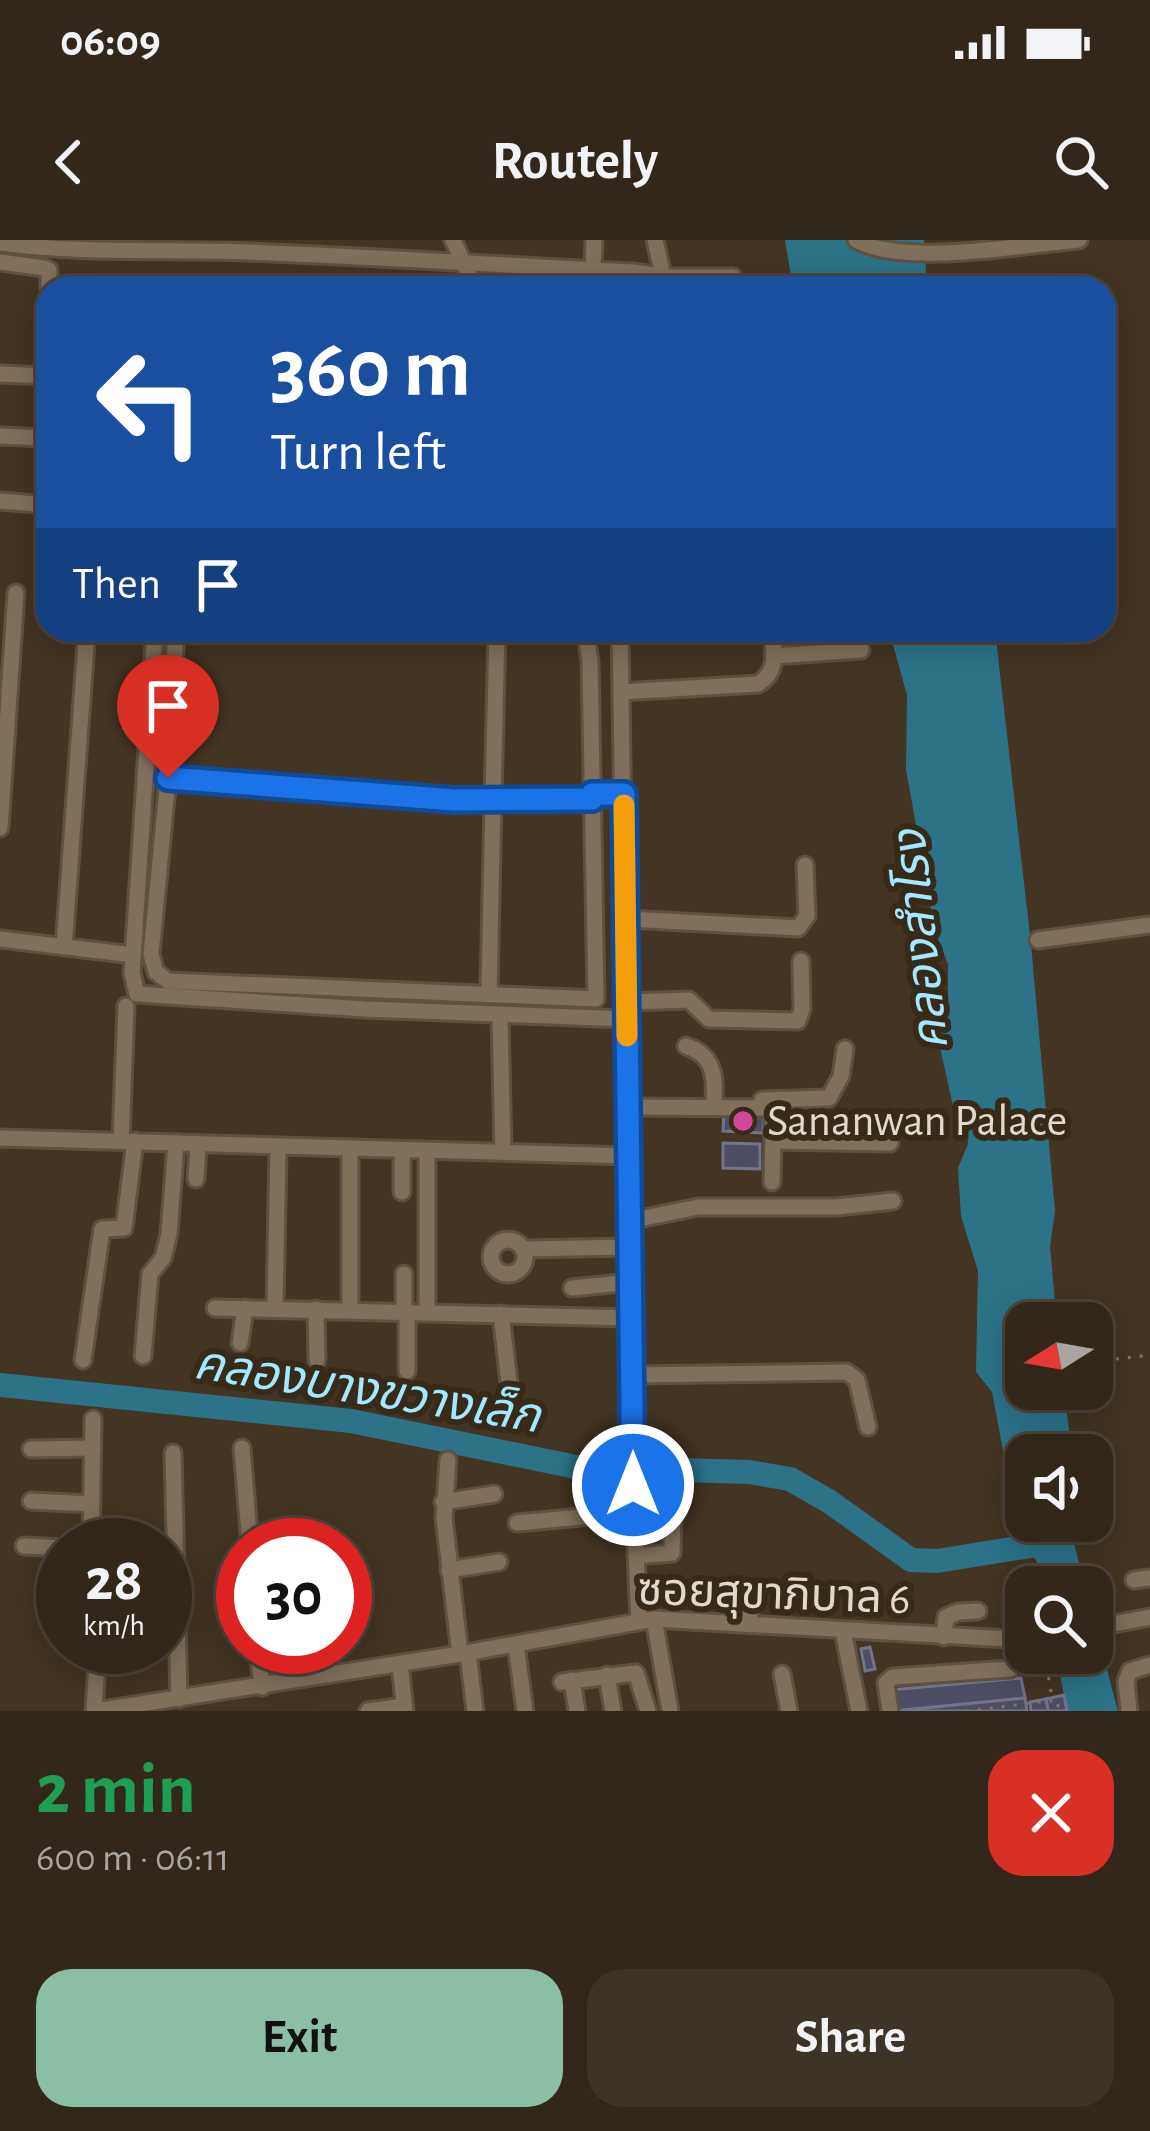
<!DOCTYPE html>
<meta charset="utf-8">
<style>
:root{--surface:#32271a;--page:#3d3327;--text:#f1f3f6;--muted:#a8a5a2;--line:#4d4439;--accent:#8abfa5}
body{margin:0;font-family:"Alegreya Sans","Noto Sans Thai",sans-serif;background:var(--page);color:var(--text);height:100vh;display:flex;flex-direction:column;font-size:45px;white-space:nowrap}
*{box-sizing:border-box;margin:0}
p{font-size:39px;color:var(--muted)}
.icon{flex:none;width:66px;height:66px;fill:none;stroke:currentColor;stroke-width:2;stroke-linecap:round;stroke-linejoin:round}
.map{position:relative;height:1471px;overflow:hidden}
.panel{display:flex;flex-direction:column;background:var(--surface);flex:1}
.panel>*{flex:none}
.top-card{position:absolute;left:36px;top:36px;width:1080px;height:366px;border-radius:36px;box-shadow:0 6px 30px #0003,0 0 0 3px var(--line);background:#1a4fa0;color:#fff;overflow:hidden}
.needle{width:78px;rotate:259deg}
.tools{position:absolute;left:1005px;top:1062px;display:grid;gap:24px}
.tools a{display:grid;place-items:center;width:108px;height:108px;border-radius:24px;background:var(--surface);box-shadow:0 6px 30px #0003,0 0 0 3px var(--line);font-size:60px}
.speed{position:absolute;left:36px;top:1278px;display:flex;gap:24px;font-size:60px;font-weight:700;text-align:center}
.speed>*{display:grid;place-content:center;width:156px;height:156px;border-radius:50%;background:var(--surface);box-shadow:0 6px 30px #0003,0 0 0 3px var(--line);line-height:1}
.speed small{font-size:30px;font-weight:400}
.speed .limit{border:18px solid #d22;background:#fff;color:#111}
.pin{position:absolute;display:grid;place-items:center;width:102px;height:102px;color:#fff;margin:-123px -51px;border-radius:50% 50% 50% 0;rotate:-45deg;box-shadow:0 0 12px #0007}
.pin .icon{rotate:45deg}
.me{position:absolute;width:132px;margin:-66px;rotate:0deg;stroke-linejoin:round;filter:drop-shadow(0 0 9px #0008)}
.turn{display:flex;align-items:center;gap:42px;height:252px;padding:0 36px;font-size:54px}
.turn .icon{width:156px;height:156px;stroke-width:2.5}
.turn b{display:block;font-size:84px;line-height:102px}
.then{display:flex;align-items:center;height:114px;padding:0 36px;background:#0003;gap:24px;font-size:45px}
.round{display:grid;place-items:center;flex:none;width:126px;height:126px;border-radius:36px;background:var(--page)}
.headline{display:flex;align-items:center;justify-content:space-between;height:204px;padding:0 36px}
h1{font-size:72px;font-weight:600;line-height:90px;color:#1e9e55}
.button{display:flex;gap:24px;margin-top:auto;padding:24px 36px}
.button a{flex:1;height:138px;border-radius:36px;background:var(--accent);color:#111;font-size:48px;font-weight:600;line-height:138px;text-align:center}
.button a+a{background:var(--page);color:var(--text)}
.status{display:flex;justify-content:space-between;align-items:center;height:84px;padding:0 60px;background:var(--surface);direction:ltr}
.status svg{height:33px;fill:currentColor}
header{display:flex;justify-content:space-between;align-items:center;height:156px;padding:0 36px;background:var(--surface);font-size:54px;font-weight:600}
.map>svg:first-child{display:block}
.water{fill:#2c7388}
.shadow{fill:#0007}
.lines{fill:none;stroke-linecap:round;stroke-linejoin:round}
.river{stroke:#2c7388;stroke-width:24}
.building{fill:#4d4d63;stroke:#73738a;stroke-width:3}
.minor-casing{stroke:#5d5142;stroke-width:21}
.path{stroke:#837668;stroke-width:3;stroke-dasharray:3 9;stroke-linecap:butt}
.minor{stroke:#7f6f5b;stroke-width:15}
.route-casing{stroke:#114b97;stroke-width:30}
.route{stroke:#1a73e8;stroke-width:21}
.slow{stroke:#f59e0b;stroke-width:21}
.hotel-dot{fill:#d1479c;stroke:#382a19;stroke-width:4.5}
.labels{text-anchor:middle;dominant-baseline:central;stroke-width:12;stroke-linejoin:round;paint-order:stroke}
.poi-label{font-size:45px;fill:#e2d9ce;stroke:#382a19;text-anchor:start}
.street-label{font-size:45px;fill:#e2d9ce;stroke:#382a19}
.water-label{font-size:48px;font-style:italic;fill:#a3e8ff;stroke:#382a19}
</style>
<div class="status"><b>06:09</b><svg viewBox="0 0 49 12"><path d="M0 12V9h3v3zM5 12V6h3v6zM10 12V3h3v9zM15 12V0h3v12zM26 1h20v11H26zM47 4h2v5h-2z"/></svg></div>
<header><svg class="icon" aria-label="back" viewBox="0 0 24 24"><path d="M15 5l-7 7 7 7"/></svg>Routely<svg class="icon" aria-label="search" viewBox="0 0 24 24"><circle cx="10" cy="10" r="6"/><path d="M15 15l6 6"/></svg></header>
<div class="map">
<svg width="1150" height="1471" viewBox="0 0 1150 1471">
<rect width="100%" height="100%" fill="#433423"/>
<g class="water">
<polygon points="785,0 924,0 927,48 793,48"/>
<polygon points="889,390 995,390 1031,704 1055,971 1050,1007 1057,1083 1026,1083 1026,1149 1064,1149 1072,1215 1026,1215 1026,1281 1084,1281 1073,1299 1085,1347 1046,1347 1044,1332 1019,1296 992,1152 976,1132 978,1031 961,976 958,928 968,904 969,885 955,875 937,794 948,768 948,724 935,692 919,601 906,530 907,455"/>
<polygon points="1092,1373 1118,1471 1067,1471 1056,1413 1092,1413"/>
</g>
<g class="shadow">
<polygon points="763,873 769,876 768,894 726,889"/>
<polygon points="759,907 765,910 765,930 726,927"/>
</g>
<g class="lines">
<polyline class="river" points="0,1145 351,1181 576,1227 749,1232 790,1239 830,1262 911,1320 937,1321 1055,1302"/>
</g>
<g class="building">
<polygon points="724,868 764,870 763,893 723,891"/>
<polygon points="723,903 760,904 760,929 723,928"/>
<polygon points="870,1407 875,1429 865,1431 861,1409"/>
<polygon points="1021,1438 1025,1458 894,1471 890,1450"/>
<polygon points="1064,1455 1067,1471 1048,1471 1046,1459"/>
<polygon points="1025,1458 1027,1471 895,1471"/>
<polygon points="1046,1459 1048,1471 1031,1471 1030,1462"/>
</g>
<g class="lines">
<g class="minor-casing">
<g id="minor">
<polyline points="453,0 475,48"/>
<polyline points="655,0 663,36"/>
<path d="M856,0C904,27 1021,5 1079,0"/>
<path d="M0,3C82,14 165,9 247,12C376,17 504,25 633,32L668,37L672,48"/>
<polyline points="0,22 44,28 49,30 49,48"/>
<polyline points="593,30 594,0"/>
<polyline points="668,37 733,37"/>
<polyline points="0,134 48,136"/>
<polyline points="0,196 48,198"/>
<polyline points="0,261 48,265"/>
<polyline points="155,390 132,733 137,754 365,769 627,779"/>
<polyline points="176,390 168,538 151,714 156,732 168,741 596,759 590,421 585,390"/>
<polyline points="497,390 493,560 593,559"/>
<polyline points="620,390 633,1245 639,1381"/>
<polyline points="774,416 861,410"/>
<path d="M621,452L758,444C779,431 774,412 772,390"/>
<polyline points="168,538 493,560 489,752"/>
<polyline points="0,588 16,353"/>
<polyline points="627,679 798,688 807,676 805,625"/>
<polyline points="0,699 133,715"/>
<polyline points="1038,700 1150,685"/>
<polyline points="64,707 87,390"/>
<polyline points="627,762 689,760 709,779 798,781 802,769 801,721"/>
<polyline points="500,778 503,912"/>
<path d="M686,806C712,814 716,835 714,859"/>
<polyline points="762,860 829,858 841,836 845,809"/>
<polyline points="628,867 769,868 773,871 773,901 890,903"/>
<polyline points="0,898 628,916"/>
<polyline points="121,901 126,766"/>
<polyline points="350,910 350,1070"/>
<polyline points="402,911 402,952"/>
<polyline points="427,911 427,1072"/>
<polyline points="196,939 198,904"/>
<polyline points="772,942 773,901"/>
<polyline points="630,981 698,967 836,967 893,961"/>
<circle cx="508" cy="1017" r="17"/>
<polyline points="523,1009 630,1007"/>
<polyline points="572,1048 631,1042"/>
<polyline points="215,1068 632,1078"/>
<polyline points="275,1068 278,907"/>
<polyline points="316,1069 317,1120"/>
<polyline points="404,1071 404,1034"/>
<polyline points="407,1071 407,1131"/>
<polyline points="501,1074 510,1151"/>
<polyline points="240,1103 245,1068"/>
<polyline points="143,1116 150,1034 163,1018 169,994 176,903"/>
<polyline points="83,1120 102,989 124,988 135,901"/>
<polyline points="632,1135 847,1132 857,1140 868,1187"/>
<polyline points="242,1208 250,1305"/>
<polyline points="31,1209 93,1208"/>
<polyline points="173,1213 179,1459"/>
<polyline points="448,1220 444,1278 460,1414"/>
<polyline points="31,1261 92,1264"/>
<polyline points="443,1262 494,1254"/>
<polyline points="517,1283 634,1272"/>
<polyline points="91,1305 93,1179"/>
<polyline points="24,1306 63,1308"/>
<polyline points="636,1316 672,1313 673,1270"/>
<polyline points="449,1330 499,1322"/>
<polyline points="1134,1340 1150,1338"/>
<polyline points="654,1379 670,1471"/>
<polyline points="750,1385 750,1351"/>
<polyline points="1092,1388 1150,1377"/>
<polyline points="843,1391 859,1471"/>
<polyline points="944,1397 946,1377 958,1372 978,1371"/>
<polyline points="516,1405 525,1471"/>
<polyline points="258,1407 262,1447"/>
<polyline points="468,1413 475,1471"/>
<polyline points="400,1424 405,1471"/>
<polyline points="782,1434 789,1471"/>
<polyline points="607,1435 613,1471"/>
<polyline points="572,1440 577,1471"/>
<polyline points="562,1442 636,1433 648,1471"/>
<polyline points="94,1471 98,1407"/>
<polyline points="95,1471 460,1414 654,1379 1026,1400"/>
<polyline points="368,1471 404,1466"/>
<polyline points="890,1471 886,1443 893,1437 1010,1429"/>
<polyline points="1129,1471 1126,1441 1130,1431 1150,1425"/>
</g>
</g>
<g class="path">
<polyline points="1092,1122 1150,1115"/>
<polyline points="1019,1421 1045,1416 1052,1458"/>
<polyline points="966,1471 1057,1460 1059,1471"/>
</g>
<use href="#minor" class="minor"/>
</g>
<g class="lines">
<g class="route-casing">
<polyline id="route" points="168,538 454,560 592,559 592,554 624,554 633,1245"/>
</g>
<use href="#route" class="route"/>
<polyline class="slow" points="624,565 627,796"/>
</g>
<circle class="hotel-dot" cx="743" cy="881" r="12"/>
<g class="labels">
<g class="poi-label">
<text x="767" y="881">Sananwan Palace</text>
</g>
<g class="street-label">
<text transform="translate(774 1355) rotate(2)">ซอยสุขาภิบาล 6</text>
</g>
<g class="water-label">
<text transform="translate(922 700) rotate(-96)">คลองสำโรง</text>
<text transform="translate(367 1151) rotate(9)">คลองบางขวางเล็ก</text>
</g>
</g>
</svg>
<div class="tools">
<a><svg class="needle" viewBox="-14 -14 28 28"><path d="M0-13l5 13h-10z" fill="#e53935"/><path d="M0 13l5-13h-10z" fill="#a8a5a2"/></svg></a>
<a><svg class="icon" aria-label="sound" viewBox="0 0 24 24"><path d="M4 9h4l5-4v14l-5-4H4zM17 9q2 3 0 6"/></svg></a>
<a><svg class="icon" aria-label="search" viewBox="0 0 24 24"><circle cx="10" cy="10" r="6"/><path d="M15 15l6 6"/></svg></a>
</div>
<div class="speed"><div>28<small>km/h</small></div><div class="limit">30</div></div>
<div class="pin" style="left:168px;top:538px;background:#d93025"><svg class="icon" aria-label="arrive" viewBox="0 0 24 24"><path d="M6 21V4h12l-3 4 3 4H6"/></svg></div>
<svg class="me" style="left:633px;top:1245px" viewBox="-20 -20 40 40"><circle r="17" fill="#1a73e8" stroke="#fff" stroke-width="3"/><path d="M0-11L8 9 0 5-8 9z" fill="#fff"/></svg>
<div class="top-card">
<div class="turn"><svg class="icon" aria-label="left" viewBox="0 0 24 24"><path d="M17 20v-9H6M10 6l-5 5 5 5"/></svg><div><b>360 m</b>Turn left</div></div>
<div class="then">Then<svg class="icon" aria-label="arrive" viewBox="0 0 24 24"><path d="M6 21V4h12l-3 4 3 4H6"/></svg></div>
</div>
</div>
<section class="panel">
<div class="headline"><div><h1>2 min</h1><p>600 m · 06:11</p></div><a class="round" style="background:#d93025;color:#fff"><svg class="icon" aria-label="close" viewBox="0 0 24 24"><path d="M6 6l12 12M18 6L6 18"/></svg></a></div>
<div class="button"><a>Exit</a><a>Share</a></div>
</section>
